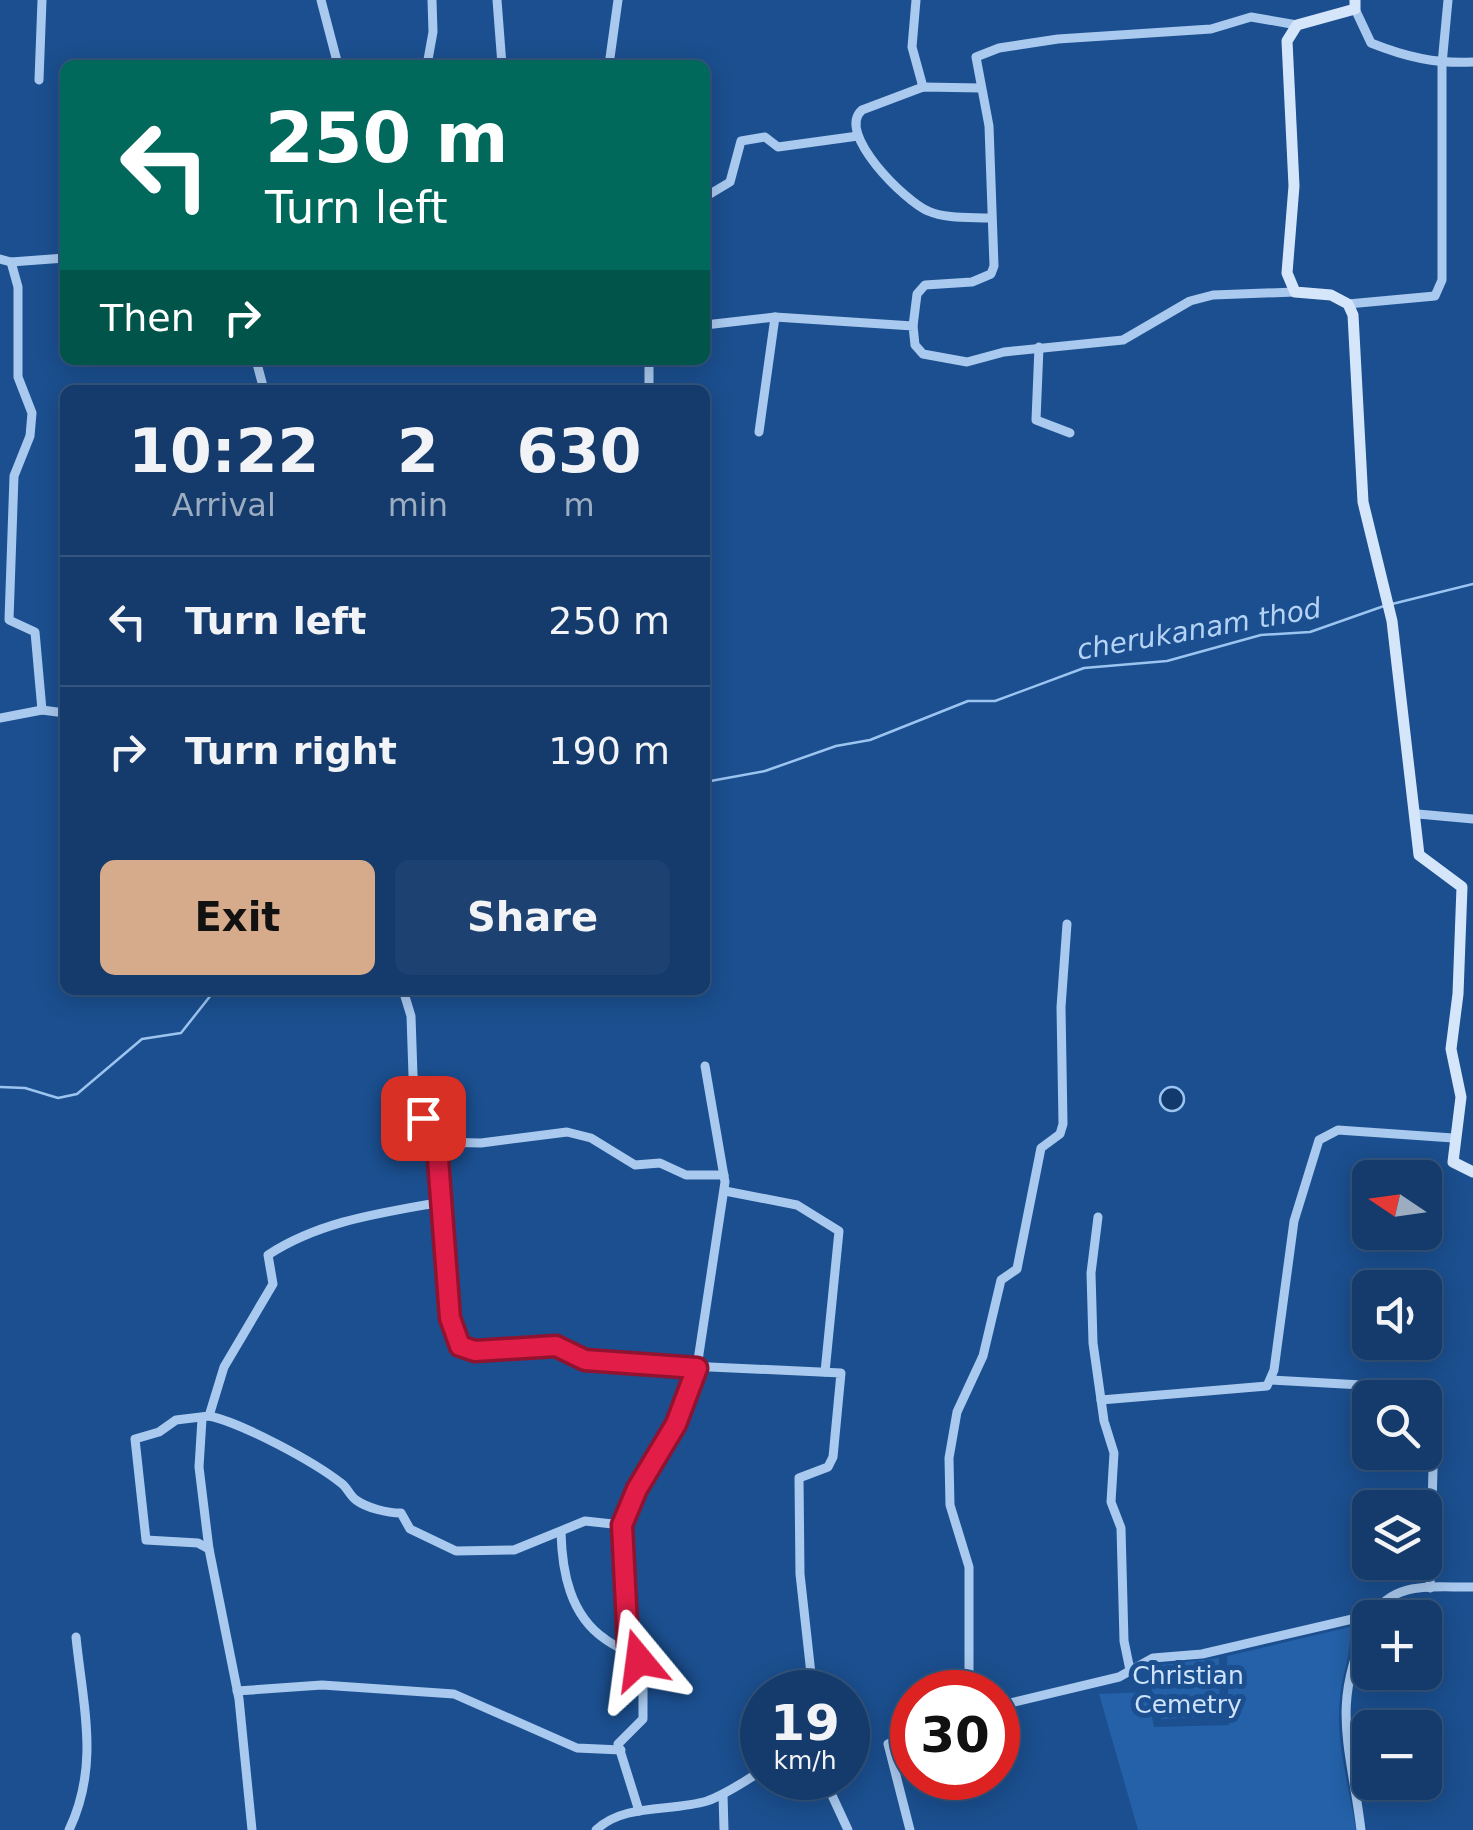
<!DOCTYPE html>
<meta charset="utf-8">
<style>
:root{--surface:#143b6b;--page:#1d4271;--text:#f1f3f6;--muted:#9dadc1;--line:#33557e;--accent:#d6ab8b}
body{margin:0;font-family:"DejaVu Sans",sans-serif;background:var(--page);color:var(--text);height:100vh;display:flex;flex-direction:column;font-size:38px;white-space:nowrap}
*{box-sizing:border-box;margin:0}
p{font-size:32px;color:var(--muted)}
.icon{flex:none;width:55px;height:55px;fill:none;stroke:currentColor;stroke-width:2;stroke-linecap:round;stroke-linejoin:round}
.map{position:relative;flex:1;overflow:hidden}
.details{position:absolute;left:60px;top:385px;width:650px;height:610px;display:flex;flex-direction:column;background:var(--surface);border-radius:15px;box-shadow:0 5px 25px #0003,0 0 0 2px var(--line)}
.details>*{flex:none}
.guide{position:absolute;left:60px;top:60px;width:650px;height:305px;border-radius:15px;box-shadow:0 5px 25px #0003,0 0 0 2px var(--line);background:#00695c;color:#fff;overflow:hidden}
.needle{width:65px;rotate:283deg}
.controls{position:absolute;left:1352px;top:1160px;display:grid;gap:20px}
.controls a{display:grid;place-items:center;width:90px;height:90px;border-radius:15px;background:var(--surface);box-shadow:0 5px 25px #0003,0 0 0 2px var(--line);font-size:50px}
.speed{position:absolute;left:740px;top:1670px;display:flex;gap:20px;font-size:50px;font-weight:700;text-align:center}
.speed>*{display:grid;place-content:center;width:130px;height:130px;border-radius:50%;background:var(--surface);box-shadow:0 5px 25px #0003,0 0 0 2px var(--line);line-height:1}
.speed small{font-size:25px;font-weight:400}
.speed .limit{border:15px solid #d22;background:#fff;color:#111}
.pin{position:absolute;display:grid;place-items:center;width:85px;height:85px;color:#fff;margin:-42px;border-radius:20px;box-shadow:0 5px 15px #0006}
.me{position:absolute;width:110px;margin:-55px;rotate:344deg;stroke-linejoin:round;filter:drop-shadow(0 0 8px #0008)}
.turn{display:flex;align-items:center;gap:35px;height:210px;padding:0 40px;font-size:45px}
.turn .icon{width:130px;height:130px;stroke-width:2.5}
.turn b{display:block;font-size:70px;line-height:85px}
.then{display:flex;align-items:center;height:95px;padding:0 40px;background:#0003;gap:20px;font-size:38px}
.eta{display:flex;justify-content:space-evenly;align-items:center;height:170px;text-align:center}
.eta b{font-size:60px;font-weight:600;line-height:70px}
.cta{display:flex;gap:20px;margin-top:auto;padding:20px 40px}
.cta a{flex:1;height:115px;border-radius:15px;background:var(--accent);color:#111;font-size:40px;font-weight:600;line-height:115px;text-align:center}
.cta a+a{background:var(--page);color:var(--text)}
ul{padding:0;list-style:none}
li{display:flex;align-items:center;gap:30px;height:130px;padding:0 40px;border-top:2px solid var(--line)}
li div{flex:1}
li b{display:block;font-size:38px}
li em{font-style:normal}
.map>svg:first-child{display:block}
.green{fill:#2461a8}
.water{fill:#123a6d;stroke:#9cc4f0;stroke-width:2.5}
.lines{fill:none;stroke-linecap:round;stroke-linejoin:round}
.stream{stroke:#9cc4f0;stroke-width:2.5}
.street{stroke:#a9c9ee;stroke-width:9}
.secondary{stroke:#d6e6fa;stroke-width:11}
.route-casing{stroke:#92132f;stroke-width:25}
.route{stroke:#e11d48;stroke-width:18}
.labels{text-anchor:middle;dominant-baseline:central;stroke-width:10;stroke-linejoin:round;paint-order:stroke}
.park-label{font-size:25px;fill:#cfe3fa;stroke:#1b4f8f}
.water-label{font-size:28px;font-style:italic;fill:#b5d3f5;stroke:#1b4f8f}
</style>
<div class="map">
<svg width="1473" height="1830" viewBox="0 0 1473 1830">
<rect width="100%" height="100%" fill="#1b4f8f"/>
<g class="green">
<path d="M1350,1627C1351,1657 1343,1670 1340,1697C1335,1740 1349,1787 1356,1830H1138L1099,1694L1147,1692L1154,1727L1229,1725L1227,1656Z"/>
<polygon points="1219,1658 1220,1716 1161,1719 1145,1667"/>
</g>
<circle class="water" cx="1172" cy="1099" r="12"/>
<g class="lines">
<g class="stream">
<polyline points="1392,604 1473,584"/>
<polyline points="705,782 765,771 836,746 870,740 968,701 995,701 1084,668 1167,661 1261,635 1310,632 1384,606"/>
<polyline points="0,1087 25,1088 58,1098 77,1094 142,1039 181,1033 215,990"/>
</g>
<g class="street">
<polyline points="321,0 338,65"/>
<polyline points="497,0 502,65"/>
<polyline points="916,0 912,47 923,87"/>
<path d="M1355,9L1371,43C1406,57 1436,64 1473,62"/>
<polyline points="427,65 433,32 432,0"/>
<polyline points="609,65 618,0"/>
<polyline points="39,80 42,0"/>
<path d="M981,88L923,87L862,110C835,133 906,202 928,211C946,219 970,217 990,218"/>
<polyline points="705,197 730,182 741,141 765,137 778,147 858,136"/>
<polyline points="0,259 11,262 65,258"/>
<polyline points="11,262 18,287 18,377 32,413 30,436 14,476 9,620 35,632 42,710 65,713"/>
<polyline points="1348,304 1435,296 1442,280 1442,64 1448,0"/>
<polyline points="705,325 775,317 913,326 915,345 923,354 967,362 1004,352 1123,340 1190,301 1213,295 1295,292"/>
<polyline points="913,326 917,294 925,285 972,282 991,274 994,266 989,126 976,57 999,48 1058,39 1211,29 1251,17 1297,25"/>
<polyline points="1039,347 1036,420 1070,433"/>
<polyline points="256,360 264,390"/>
<polyline points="649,390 649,360"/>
<polyline points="759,432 775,317"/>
<polyline points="0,718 42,710"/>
<polyline points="1418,814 1473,819"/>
<polyline points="435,1142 481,1143 567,1132 591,1138 635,1165 660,1163 686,1175 724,1175"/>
<polyline points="725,1191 797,1205 839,1231 825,1372"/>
<polyline points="442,1202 453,1335 468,1351 550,1346 602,1362 841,1373 833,1457 828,1467 799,1478 800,1574 813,1692"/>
<polyline points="1098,1217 1091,1273 1093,1343 1104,1421 1114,1453 1111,1502 1121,1528 1124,1641 1130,1670"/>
<polyline points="1271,1380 1435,1389 1430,1588"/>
<polyline points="1101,1400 1267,1386 1274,1370 1294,1221 1319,1140 1338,1130 1453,1138"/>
<path d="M209,1416C242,1423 313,1461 341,1483C347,1487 350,1496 356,1500C367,1508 387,1513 401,1513L410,1529L456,1551L514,1550L585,1521L622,1525L630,1653"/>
<polyline points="202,1419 199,1467 209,1549"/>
<polyline points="622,1525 637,1489 676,1424 697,1367 725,1182 705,1066"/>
<path d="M561,1532C562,1572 570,1615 605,1639C618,1649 634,1652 643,1667V1719L618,1744L639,1811"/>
<path d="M1372,1618C1392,1579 1436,1588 1473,1587"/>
<polyline points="237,1691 322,1685 454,1694 577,1748 621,1750"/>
<polyline points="969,1692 969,1567 950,1505 949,1458 957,1412 983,1356 1001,1280 1017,1269 1041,1148 1060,1134 1063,1124 1061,1007 1067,924"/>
<polyline points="998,1706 1119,1677 1153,1658 1202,1654 1374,1614"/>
<polyline points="824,1778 848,1830"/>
<polyline points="723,1794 724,1830"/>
<path d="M69,1830C100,1765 83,1706 76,1637"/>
<path d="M252,1830L239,1699L209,1549L198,1543L146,1540L135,1439L159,1432L176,1420L209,1416L224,1367L273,1284L268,1255C320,1221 381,1213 442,1202L437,1146L423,1118L413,1075L411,1016L403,990"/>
<path d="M596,1830C624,1803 671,1812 707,1801C727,1794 744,1781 762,1771"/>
<polyline points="910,1830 888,1744 912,1734"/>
<path d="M1361,1830C1351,1747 1329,1704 1370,1622"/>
</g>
<polyline class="secondary" points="1355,0 1355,9 1297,25 1287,41 1294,186 1287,273 1295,292 1331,295 1348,304 1353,315 1363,502 1392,621 1419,855 1462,887 1458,994 1451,1049 1461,1097 1453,1162 1473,1172"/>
</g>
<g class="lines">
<g class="route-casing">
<polyline id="route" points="423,1118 437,1146 450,1318 460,1346 475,1351 556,1346 585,1360 697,1368 676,1424 637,1489 622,1525 628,1646 639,1660"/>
</g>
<use href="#route" class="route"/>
</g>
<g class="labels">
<g class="park-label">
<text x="1188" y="1675">Christian<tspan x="1188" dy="29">Cemetry</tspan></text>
</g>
<g class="water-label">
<text transform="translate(1199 629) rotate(-10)">cherukanam thod</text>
</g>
</g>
</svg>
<div class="controls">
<a><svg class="needle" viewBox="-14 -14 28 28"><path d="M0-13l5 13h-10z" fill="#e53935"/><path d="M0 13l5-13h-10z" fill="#9dadc1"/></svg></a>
<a><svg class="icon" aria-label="sound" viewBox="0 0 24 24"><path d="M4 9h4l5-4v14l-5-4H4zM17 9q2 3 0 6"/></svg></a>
<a><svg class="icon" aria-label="search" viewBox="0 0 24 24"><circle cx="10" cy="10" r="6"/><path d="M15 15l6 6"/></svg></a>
<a><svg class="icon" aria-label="layers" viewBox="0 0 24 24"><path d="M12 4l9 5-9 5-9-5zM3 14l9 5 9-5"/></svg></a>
<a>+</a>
<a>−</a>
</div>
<div class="speed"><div>19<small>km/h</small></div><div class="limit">30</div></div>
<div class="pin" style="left:423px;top:1118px;background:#d93025"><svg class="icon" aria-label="arrive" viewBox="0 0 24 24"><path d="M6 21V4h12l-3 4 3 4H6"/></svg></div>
<svg class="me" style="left:639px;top:1660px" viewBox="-20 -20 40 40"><path d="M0-17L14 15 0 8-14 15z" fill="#e11d48" stroke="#fff" stroke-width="4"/></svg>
<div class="guide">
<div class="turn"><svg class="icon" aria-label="left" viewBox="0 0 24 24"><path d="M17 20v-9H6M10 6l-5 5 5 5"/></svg><div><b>250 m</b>Turn left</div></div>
<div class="then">Then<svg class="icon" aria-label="right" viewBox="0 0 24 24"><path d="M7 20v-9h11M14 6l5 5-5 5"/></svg></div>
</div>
<section class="details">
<div class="eta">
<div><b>10:22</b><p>Arrival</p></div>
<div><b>2</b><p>min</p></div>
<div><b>630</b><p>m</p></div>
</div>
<ul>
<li><svg class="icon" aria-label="left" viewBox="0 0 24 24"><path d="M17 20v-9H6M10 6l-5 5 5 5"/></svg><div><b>Turn left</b></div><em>250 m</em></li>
<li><svg class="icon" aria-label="right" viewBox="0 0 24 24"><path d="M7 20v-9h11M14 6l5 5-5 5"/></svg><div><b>Turn right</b></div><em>190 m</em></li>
</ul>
<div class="cta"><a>Exit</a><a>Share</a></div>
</section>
</div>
